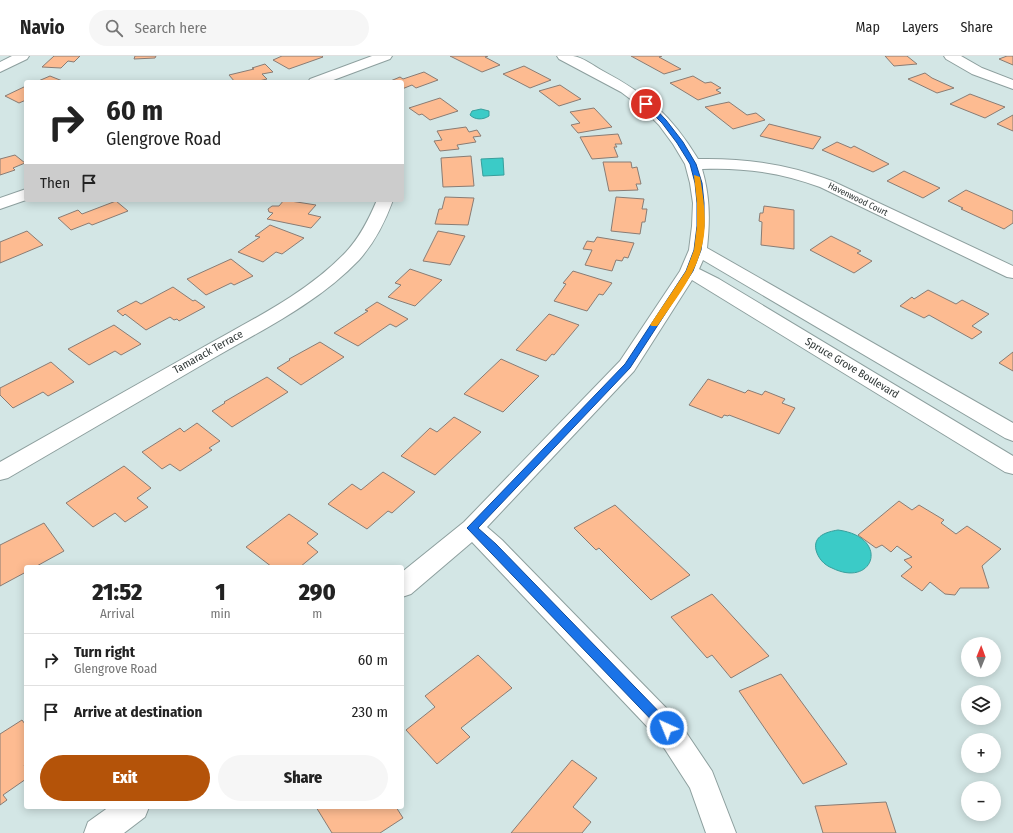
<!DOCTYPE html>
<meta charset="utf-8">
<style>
:root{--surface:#fff;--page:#f6f6f6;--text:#222;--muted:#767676;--line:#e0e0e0;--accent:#b45309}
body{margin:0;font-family:"Fira Sans Condensed",sans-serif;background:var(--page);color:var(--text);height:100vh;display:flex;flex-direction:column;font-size:15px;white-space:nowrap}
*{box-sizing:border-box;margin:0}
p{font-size:13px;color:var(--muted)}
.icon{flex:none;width:22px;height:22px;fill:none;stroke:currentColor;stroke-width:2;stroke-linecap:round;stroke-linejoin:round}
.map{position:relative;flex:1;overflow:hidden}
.drawer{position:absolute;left:24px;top:509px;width:380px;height:244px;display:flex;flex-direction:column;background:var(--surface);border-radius:4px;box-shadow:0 2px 10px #0003}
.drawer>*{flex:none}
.hud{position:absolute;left:24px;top:24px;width:380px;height:122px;border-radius:4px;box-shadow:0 2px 10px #0003;background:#fff;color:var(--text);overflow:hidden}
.needle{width:26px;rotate:1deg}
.controls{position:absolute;left:961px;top:581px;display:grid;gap:8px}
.controls a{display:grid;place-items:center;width:40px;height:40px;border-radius:50%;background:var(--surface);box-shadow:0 2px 10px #0003;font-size:20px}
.pin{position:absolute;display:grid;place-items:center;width:34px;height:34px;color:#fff;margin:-17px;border:2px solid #fff;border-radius:50%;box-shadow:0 1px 4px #0007}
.me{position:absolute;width:44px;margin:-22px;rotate:316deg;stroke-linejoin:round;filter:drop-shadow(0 0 3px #0008)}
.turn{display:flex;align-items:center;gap:14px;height:84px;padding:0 16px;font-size:18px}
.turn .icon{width:52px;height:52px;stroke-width:2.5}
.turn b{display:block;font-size:28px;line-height:34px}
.then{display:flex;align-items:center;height:38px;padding:0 16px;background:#0003;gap:8px;font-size:15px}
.eta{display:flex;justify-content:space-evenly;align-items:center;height:68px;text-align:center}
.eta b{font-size:24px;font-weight:800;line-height:28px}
.action{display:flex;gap:8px;margin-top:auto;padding:8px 16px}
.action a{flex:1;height:46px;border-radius:24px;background:var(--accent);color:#fff;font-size:16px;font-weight:800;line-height:46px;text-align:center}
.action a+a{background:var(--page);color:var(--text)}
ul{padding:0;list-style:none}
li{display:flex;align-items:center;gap:12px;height:52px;padding:0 16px;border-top:1px solid var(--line)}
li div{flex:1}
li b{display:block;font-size:15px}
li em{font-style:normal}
header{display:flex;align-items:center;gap:24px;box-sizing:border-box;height:56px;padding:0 20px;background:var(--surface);border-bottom:1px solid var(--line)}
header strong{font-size:19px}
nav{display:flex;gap:22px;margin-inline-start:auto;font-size:14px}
.search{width:280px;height:36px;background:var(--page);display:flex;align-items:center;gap:10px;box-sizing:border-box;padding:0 14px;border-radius:22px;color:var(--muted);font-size:15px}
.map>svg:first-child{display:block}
.water{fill:#3bcbc7;stroke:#379f9c}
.building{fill:#fdbb91;stroke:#897c74}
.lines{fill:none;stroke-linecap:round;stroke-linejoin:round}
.minor-casing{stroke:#8d9f9e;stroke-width:2}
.minor{fill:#fff;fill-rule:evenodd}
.route{fill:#1a73e8;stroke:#114b97}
.slow{fill:#f59e0b}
.labels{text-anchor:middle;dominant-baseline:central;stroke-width:3;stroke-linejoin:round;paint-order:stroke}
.far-street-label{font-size:9px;fill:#2f3736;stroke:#fff}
.street-label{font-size:11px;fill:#2f3736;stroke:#fff}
</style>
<header>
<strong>Navio</strong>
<div class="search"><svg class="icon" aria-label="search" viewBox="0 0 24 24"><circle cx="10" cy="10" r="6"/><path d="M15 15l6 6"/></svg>Search here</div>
<nav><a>Map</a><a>Layers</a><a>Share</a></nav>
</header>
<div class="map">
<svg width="1013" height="777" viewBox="0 0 1013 777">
<rect width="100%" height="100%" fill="#d3e6e5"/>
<g class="water">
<path d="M481,53L489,55V60C483,64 475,64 470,59L472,55Z"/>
<polygon points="503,102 504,119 483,120 481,103"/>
<path d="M838,474C891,481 874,533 832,512C824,509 818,502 816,494C813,480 826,476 838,474Z"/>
</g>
<g class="building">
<polygon points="54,0 80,0 74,6 68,5 61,12 42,11"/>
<polygon points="135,0 156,0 155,2 134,3"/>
<polygon points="282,0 322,0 323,1 289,13 273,4"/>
<polygon points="450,0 488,0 485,1 500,9 482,16"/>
<polygon points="631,0 662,0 659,1 681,13 664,18"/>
<polygon points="885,0 907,0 917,8 894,10"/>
<polygon points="1007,0 1013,0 1013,9 999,3"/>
<polygon points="265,8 273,16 262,18 267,23 255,26 235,26 229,19 254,13 252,12"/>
<polygon points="524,10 551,24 530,32 503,18"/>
<polygon points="424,16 438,24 416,32 412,29 402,33 402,26 388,26 400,21 403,23"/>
<polygon points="925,17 932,22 954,32 937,37 908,23"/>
<polygon points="50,20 65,26 36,26"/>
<polygon points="693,20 705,27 711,26 721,32 716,34 721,37 698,44 670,27"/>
<polygon points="560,29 581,43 559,50 539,35"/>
<polygon points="26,30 26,44 19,47 5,40"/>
<polygon points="970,38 986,44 1005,51 985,62 950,48"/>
<polygon points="440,42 458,55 430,64 422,58 419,59 409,52"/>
<polygon points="729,46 747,59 756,57 765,64 733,73 705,51"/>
<polygon points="594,52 612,71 578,77 571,69 580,67 570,56"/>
<polygon points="1013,59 1013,75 997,68"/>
<polygon points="769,68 821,81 813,93 760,80"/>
<polygon points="466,71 469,76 477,74 481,80 473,81 476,86 457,89 459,93 440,95 434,85 442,84 437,75"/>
<polygon points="618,78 622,88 615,88 617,91 614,91 618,101 592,103 580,81"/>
<polygon points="837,86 851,92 854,90 889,108 873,116 822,94"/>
<polygon points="15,99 25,107 13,112 15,114 0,119 0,103"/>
<polygon points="471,100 474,130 443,131 441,102"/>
<polygon points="603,106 631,106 632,112 637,111 641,128 636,128 638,134 609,135"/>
<polygon points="904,115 940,132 923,142 887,125"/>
<polygon points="966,134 1013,155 1013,167 1004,173 961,153 963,152 948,145"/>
<polygon points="445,141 474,142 468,169 435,168 439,153 442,153"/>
<polygon points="616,141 644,143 642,153 647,153 645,166 642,166 640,178 611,175"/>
<polygon points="284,144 316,149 308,158 321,161 311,172 267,163 273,157 269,156 268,153 272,150 279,150"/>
<polygon points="116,145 128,155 92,169 89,167 71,174 58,162 78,154 82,158"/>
<polygon points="764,150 794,154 794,193 761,189 762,166 759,165 760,157 763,157"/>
<polygon points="270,169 304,182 282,198 276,196 263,206 238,196 260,181 255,180"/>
<polygon points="27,175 43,189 0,207 0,186"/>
<polygon points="438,175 465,180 450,209 423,205"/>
<polygon points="831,180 861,195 857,197 872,205 854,217 810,194"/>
<polygon points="597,181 634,187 628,202 624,201 622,205 616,204 612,215 585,209 592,194 583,193 587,185 594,186"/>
<polygon points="231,203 253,220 234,229 231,227 206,239 187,223"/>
<polygon points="410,213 442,224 415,250 388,241 401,229 395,227"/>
<polygon points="573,215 612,227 603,239 599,238 587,255 554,245 566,228 563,227"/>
<polygon points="173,231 193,245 195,244 205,251 179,265 177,263 174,264 170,261 146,274 125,258 123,260 117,255 136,245 141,248"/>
<polygon points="928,234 956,248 962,244 989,258 972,270 982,276 972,283 929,259 924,262 900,250 912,241 914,243"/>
<polygon points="377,246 408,263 396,271 390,268 358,290 334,277 368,255 365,254"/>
<polygon points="549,258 579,269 554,299 552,298 546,305 516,294"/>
<polygon points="114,269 141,288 121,299 115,295 89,309 68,293"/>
<polygon points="320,286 344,301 301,329 277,312 290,304 289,303"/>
<polygon points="1013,296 1013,315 999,307"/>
<polygon points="501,303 539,320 503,356 464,338"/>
<polygon points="51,306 74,326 48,340 43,336 13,352 0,339 0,332"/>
<polygon points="267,321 288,336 232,371 212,355 225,347 224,346"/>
<polygon points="708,323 745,337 748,334 762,339 765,335 785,343 782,347 795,352 779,378 729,359 728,360 724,359 722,362 689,349"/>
<polygon points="454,361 481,376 435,419 401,400 430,372 437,376"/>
<polygon points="197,367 220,385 209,392 212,394 180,415 170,408 162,413 142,396 180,372 184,376"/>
<polygon points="124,410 151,432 137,442 148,451 125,466 115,457 93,471 66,447"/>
<polygon points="383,416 415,436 392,457 388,455 367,473 328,448 352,428 361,434"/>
<polygon points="899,445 912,454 919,449 944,464 941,467 956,478 967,470 1001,493 982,510 989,532 960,532 955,539 945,538 930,526 922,535 901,520 912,511 904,504 912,501 897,490 891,496 882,489 876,492 858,479"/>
<polygon points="615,449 690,519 651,544 599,492 596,494 574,472"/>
<polygon points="289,458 318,478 307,487 318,496 300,511 272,511 246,491"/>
<polygon points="44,467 64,495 35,511 26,511 26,516 0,530 0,489"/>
<polygon points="712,538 769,600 731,622 712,599 707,602 671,561"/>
<polygon points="478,599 512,632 461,672 470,681 437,708 406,674 435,651 425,640"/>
<polygon points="781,618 847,708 803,728 739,635"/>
<polygon points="22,664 25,668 26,667 26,708 24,709 26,712 26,723 3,739 7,744 0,749 0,678"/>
<polygon points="572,704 597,722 573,751 591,766 582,777 511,777"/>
<polygon points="886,746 896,777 823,777 815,750"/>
<polygon points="316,751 396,751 403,762 380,777 332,777"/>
</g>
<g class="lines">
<g class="minor-casing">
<g id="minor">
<polygon points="12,0 29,0 27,3 0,16 0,6"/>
<polygon points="372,0 392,0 390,3 328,26 308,26 310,23"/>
<path d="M557,0C562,0 568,0 573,0C582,1 594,10 603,15C648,39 671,59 698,103C744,102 788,108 832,125L1013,210V222L1007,221L820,131C782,117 743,111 702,113C710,140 710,164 707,192L1013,367V385L1005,382L703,204L699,213L719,223L1013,400V418L1005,416L692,224L634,315L487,471L502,484L677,663L712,715L736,777H706L690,732L657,681L472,486L411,538L402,541V516L464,466L620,305L680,215L689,194L692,170L693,147L690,127L685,108L673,88L659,69L641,51L621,36L559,3Z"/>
<polygon points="944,0 961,0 982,12 1013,24 1013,33 972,18 946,3"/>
<polygon points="26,133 26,144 0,153 0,142"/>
<path d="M377,144H393C385,166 375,186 359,204C318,247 262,274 212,303C144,343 76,382 8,422L0,424V406C67,368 134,330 200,293C251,264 306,238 346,196C360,181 369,163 377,144Z"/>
<polygon points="109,751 149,751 145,761 124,777 84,777 88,766"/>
</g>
</g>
<use href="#minor" class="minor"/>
</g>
<polygon class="route" points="644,46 649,46 666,64 683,86 696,108 702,127 704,147 704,170 701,194 693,215 630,312 478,472 496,488 671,668 673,672 671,676 667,677 663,676 467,472 625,308 686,215 694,194 697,170 697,147 695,127 690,108 677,87 662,67 644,49"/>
<path class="slow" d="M694,119L700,121C704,145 708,170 701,194C694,221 674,245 658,269L657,270H652L650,269L686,215L694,194L697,170V147Z"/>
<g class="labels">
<g class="far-street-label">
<text transform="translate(858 143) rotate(26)">Havenwood Court</text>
</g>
<g class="street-label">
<text transform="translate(208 296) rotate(-29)">Tamarack Terrace</text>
<text transform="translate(852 312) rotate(31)">Spruce Grove Boulevard</text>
</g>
</g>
</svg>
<div class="controls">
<a><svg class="needle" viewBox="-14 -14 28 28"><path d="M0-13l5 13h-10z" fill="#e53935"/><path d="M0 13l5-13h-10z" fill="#767676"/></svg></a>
<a><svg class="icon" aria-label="layers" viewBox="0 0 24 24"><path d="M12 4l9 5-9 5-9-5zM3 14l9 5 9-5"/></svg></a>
<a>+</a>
<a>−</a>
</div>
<div class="pin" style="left:646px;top:48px;background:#d93025"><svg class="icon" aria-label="arrive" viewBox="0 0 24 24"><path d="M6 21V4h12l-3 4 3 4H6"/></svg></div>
<svg class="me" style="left:667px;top:672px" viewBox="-20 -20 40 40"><circle r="17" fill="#1a73e8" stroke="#fff" stroke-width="3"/><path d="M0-11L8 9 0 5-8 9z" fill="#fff"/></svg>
<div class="hud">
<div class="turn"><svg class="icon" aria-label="right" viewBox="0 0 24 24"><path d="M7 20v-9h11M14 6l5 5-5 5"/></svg><div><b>60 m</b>Glengrove Road</div></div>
<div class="then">Then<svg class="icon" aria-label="arrive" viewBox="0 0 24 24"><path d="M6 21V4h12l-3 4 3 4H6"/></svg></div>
</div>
<section class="drawer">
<div class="eta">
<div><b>21:52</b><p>Arrival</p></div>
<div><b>1</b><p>min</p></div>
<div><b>290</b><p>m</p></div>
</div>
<ul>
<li><svg class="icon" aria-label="right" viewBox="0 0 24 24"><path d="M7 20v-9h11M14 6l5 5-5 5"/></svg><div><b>Turn right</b><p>Glengrove Road</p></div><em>60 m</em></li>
<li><svg class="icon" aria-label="arrive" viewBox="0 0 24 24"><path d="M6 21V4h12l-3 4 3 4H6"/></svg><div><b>Arrive at destination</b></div><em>230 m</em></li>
</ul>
<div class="action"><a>Exit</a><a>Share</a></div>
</section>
</div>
